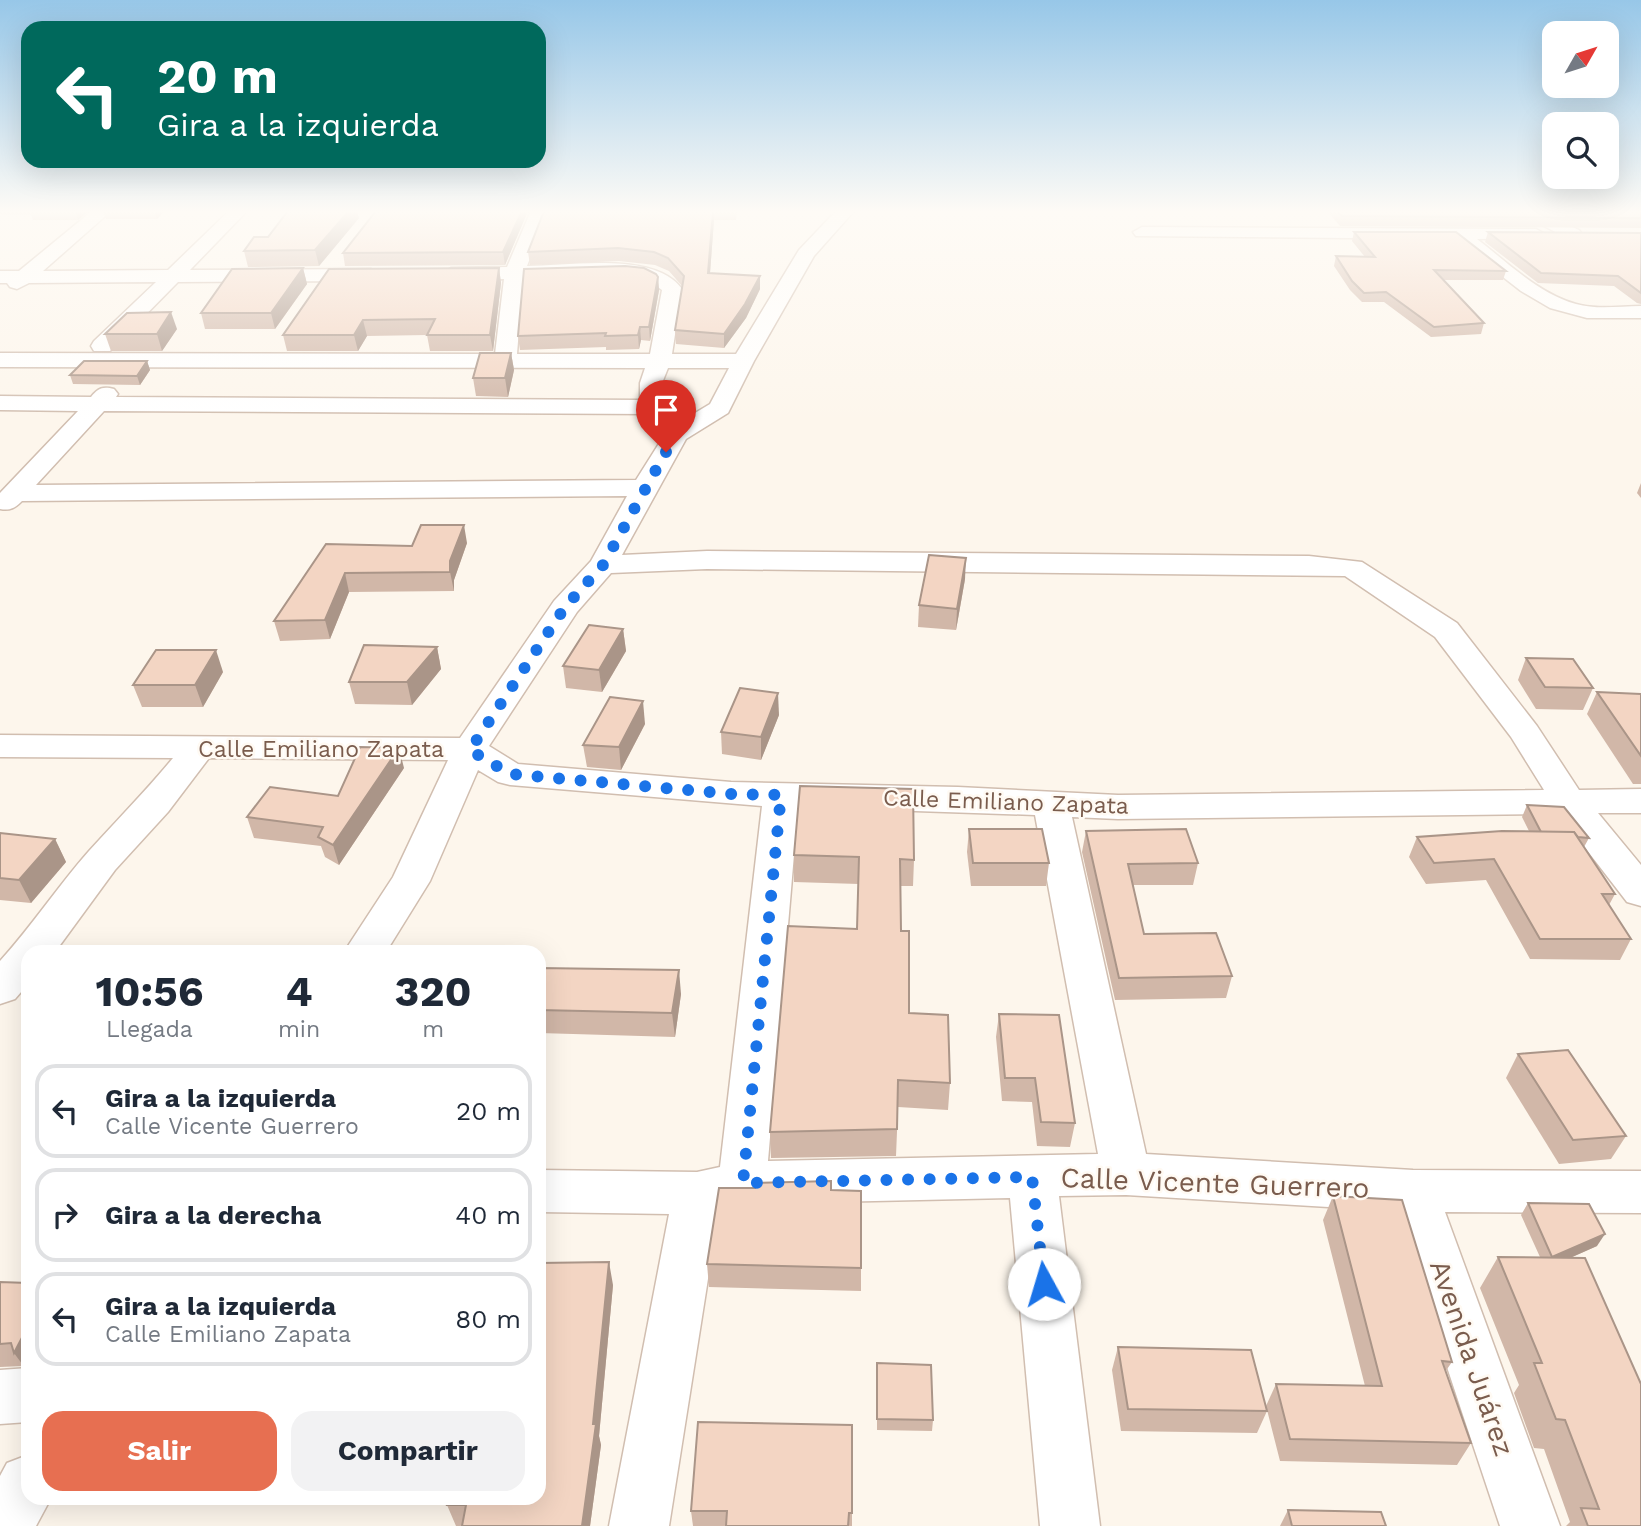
<!DOCTYPE html>
<html lang="es">
<meta charset="utf-8">
<style>
:root{--surface:#fff;--page:#f2f2f3;--text:#1f2937;--muted:#747a83;--line:#e0e1e3;--accent:#e76f51}
body{margin:0;font-family:"Work Sans",sans-serif;background:var(--page);color:var(--text);height:100vh;display:flex;flex-direction:column;font-size:26px;white-space:nowrap}
*{box-sizing:border-box;margin:0}
p{font-size:23px;color:var(--muted)}
.icon{flex:none;width:38px;height:38px;fill:none;stroke:currentColor;stroke-width:2;stroke-linecap:round;stroke-linejoin:round}
.map{position:relative;flex:1;overflow:hidden}
.drawer{position:absolute;left:21px;top:945px;width:525px;height:560px;display:flex;flex-direction:column;background:var(--surface);border-radius:21px;box-shadow:0 7px 28px #0002}
.drawer>*{flex:none}
.top-card{position:absolute;left:21px;top:21px;width:525px;height:147px;border-radius:21px;box-shadow:0 7px 28px #0002;background:#00695c;color:#fff;overflow:hidden}
.needle{width:46px;rotate:51deg}
.fabs{position:absolute;left:1542px;top:21px;display:grid;gap:14px}
.fabs a{display:grid;place-items:center;width:77px;height:77px;border-radius:14px;background:var(--surface);box-shadow:0 7px 28px #0002;font-size:35px}
.pin{position:absolute;display:grid;place-items:center;width:60px;height:60px;color:#fff;margin:-72px -30px;border-radius:50% 50% 50% 0;rotate:-45deg;box-shadow:0 0 7px #0007}
.pin .icon{rotate:45deg}
.me{position:absolute;width:77px;margin:-38px;rotate:354deg;stroke-linejoin:round;filter:drop-shadow(0 0 5px #0008)}
.turn{display:flex;align-items:center;gap:24px;height:147px;padding:0 21px;font-size:32px}
.turn .icon{width:91px;height:91px;stroke-width:2.5}
.turn b{display:block;font-size:49px;line-height:60px}
.eta{display:flex;justify-content:space-evenly;align-items:center;height:119px;text-align:center}
.eta b{font-size:42px;font-weight:700;line-height:49px}
.action{display:flex;gap:14px;margin-top:auto;padding:14px 21px}
.action a{flex:1;height:80px;border-radius:21px;background:var(--accent);color:#fff;font-size:28px;font-weight:700;line-height:80px;text-align:center}
.action a+a{background:var(--page);color:var(--text)}
ul{padding:0;list-style:none}
li{display:flex;align-items:center;gap:21px;height:94px;margin:0 14px 10px;padding:0 7px;border:4px solid var(--line);border-radius:21px}
li div{flex:1}
li b{display:block;font-size:26px}
li em{font-style:normal}
.map>svg:first-child{display:block}
.lines{fill:none;stroke-linecap:round;stroke-linejoin:round}
.minor-casing{stroke:#d1beb0;stroke-width:3}
.minor{fill:#fff;fill-rule:evenodd}
.wall{fill:#d1b7a8}
.shaded-wall{fill:#aa9588}
.building{fill:#f3d5c3;stroke:#aa9588;stroke-width:2}
.route{stroke:#1a73e8;stroke-width:12;stroke-dasharray:0 21.6}
.labels{text-anchor:middle;dominant-baseline:central;stroke-width:5;stroke-linejoin:round;paint-order:stroke}
.street-label{font-size:23px;fill:#7a5c4d;stroke:#fffaf3}
.near-street-label{font-size:28px;fill:#7a5c4d;stroke:#fffaf3}
</style>
<div class="map">
<svg width="1641" height="1526" viewBox="0 0 1641 1526">
<rect width="100%" height="100%" fill="#fdf6ec"/>
<g class="lines">
<g class="minor-casing">
<g id="minor">
<polygon points="92,211 111,211 43,271 168,270 229,211 247,211 190,270 371,269 381,275 371,281 178,282 110,351 94,351 91,346 94,341 156,282 29,283 17,289 10,287 7,283 0,283 0,271 19,271"/>
<path d="M531,211H548L527,266C569,266 655,251 682,289L672,354H736L799,250L836,211H854L814,256L754,361L728,413L686,439L622,555L707,551L1309,556L1362,562L1457,623L1537,726L1579,790L1641,789V813H1598L1641,865V906L1627,902L1559,814L1118,819L1072,817L1146,1154L1413,1170L1641,1171V1213L1445,1212L1560,1526H1500L1395,1211L1126,1195L1059,1196L1100,1526H1040L1010,1198L742,1204L719,1209L669,1526H609L669,1214L539,1212V1170L697,1172L720,1167L762,806L510,785L498,782L478,770L430,881L386,952H344L393,877L448,760L209,758L168,812L115,870L55,952H28V984L15,999L0,1004V961C32,926 58,886 89,851C117,820 146,791 173,758L0,757V735L460,738L554,601L591,561L627,496L22,501C15,508 10,511 0,509V493L78,411L0,410V396L91,397C98,388 103,386 114,389L118,394L116,397L640,400V383L645,368L0,367V353L495,354L504,279L451,280L441,274L451,268L507,267ZM626,276L645,278L662,290L650,354H517L523,278ZM668,368H729L710,404L690,416L675,409L663,397L662,383ZM104,411L653,414L673,426L665,434L636,480L36,485ZM707,569L1345,576L1435,637L1511,737L1544,790L1118,795L958,787L731,782L518,764L489,746L577,612L611,573ZM798,807L1035,815L1098,1154L768,1161Z"/>
<polygon points="1515,211 1537,211 1579,230 1582,234 1573,239 1567,238"/>
<path d="M1142,227L1536,229L1545,234L1542,238L1477,239C1507,262 1539,294 1576,304C1597,310 1620,306 1641,306V318H1587L1550,308L1521,291L1454,239L1136,236L1133,232Z"/>
<polygon points="28,1368 28,1422 0,1424 0,1370"/>
<polygon points="28,1455 28,1498 51,1498 36,1526 0,1526 0,1476 7,1463"/>
</g>
</g>
<use href="#minor" class="minor"/>
</g>
<g class="wall">
<polygon points="0,211 89,211 78,220 33,220 31,215 0,214"/>
<polygon points="103,211 225,211 165,211 157,219 106,219"/>
<polygon points="528,211 505,265 345,266 343,253"/>
<polygon points="544,211 737,211 736,220 714,220 710,273 760,289 746,318 724,348 676,344 675,330 682,286 669,271 655,265 619,261 530,265 528,252"/>
<polygon points="1327,211 1641,211 1641,228 1340,226"/>
<polygon points="359,218 319,266 248,267 244,251 268,237"/>
<polygon points="1354,232 1506,271 1503,280 1443,280 1484,323 1481,334 1431,337 1384,302 1362,302 1350,290 1334,266 1336,256 1365,257 1352,241"/>
<polygon points="1488,232 1641,233 1641,304 1637,303 1614,286 1538,283 1485,242"/>
<polygon points="303,268 307,284 275,329 205,329 201,313"/>
<polygon points="499,268 501,283 493,351 430,351 427,335 367,336 358,351 287,351 283,335"/>
<polygon points="658,277 659,290 650,341 641,340 639,349 606,350 606,347 520,350 518,336"/>
<polygon points="177,329 162,351 111,351 105,334"/>
<polygon points="511,353 514,370 508,397 476,396 473,378"/>
<polygon points="147,361 150,370 140,385 73,384 70,375"/>
<polygon points="1641,483 1641,498 1637,493"/>
<polygon points="467,543 454,580 454,591 349,592 330,639 280,641 274,621 326,544 412,546"/>
<polygon points="965,579 956,630 918,627 919,605"/>
<polygon points="623,629 626,651 602,692 566,688 563,666"/>
<polygon points="437,647 441,669 412,705 355,704 349,682"/>
<polygon points="1526,658 1593,688 1583,710 1536,709 1518,680"/>
<polygon points="223,672 203,707 142,707 133,685"/>
<polygon points="1597,692 1641,694 1641,784 1633,784 1587,714"/>
<polygon points="779,715 761,760 722,754 721,732"/>
<polygon points="645,724 621,770 587,767 583,745"/>
<polygon points="404,768 339,865 325,857 321,846 254,838 247,817 338,796"/>
<polygon points="1527,805 1589,838 1584,847 1615,894 1609,905 1631,939 1620,960 1530,959 1486,880 1426,884 1409,857 1417,837 1529,831 1522,817"/>
<polygon points="969,829 1049,863 1046,886 971,886 967,852"/>
<polygon points="1086,831 1198,863 1193,885 1133,885 1144,934 1232,976 1226,998 1115,1000 1082,852"/>
<polygon points="0,833 55,839 66,862 31,903 0,900"/>
<polygon points="794,855 914,860 913,886 901,886 901,931 909,1013 950,1083 948,1110 898,1107 896,1156 771,1158 770,1132 857,929 859,884 794,882"/>
<polygon points="539,968 681,994 675,1037 539,1033"/>
<polygon points="999,1014 1075,1123 1070,1147 1037,1146 1032,1102 1002,1101 996,1037"/>
<polygon points="1518,1054 1626,1136 1611,1159 1559,1164 1506,1078"/>
<polygon points="755,1188 831,1190 861,1268 861,1291 709,1287 707,1264"/>
<polygon points="1333,1196 1452,1362 1445,1372 1471,1443 1457,1465 1280,1461 1266,1406 1276,1384 1365,1386 1323,1220"/>
<polygon points="1528,1203 1597,1246 1570,1258 1641,1526 1566,1526 1570,1522 1544,1449 1534,1448 1514,1393 1519,1385 1480,1288 1498,1257 1540,1257 1521,1215"/>
<polygon points="0,1282 28,1283 28,1372 23,1366 0,1367"/>
<polygon points="613,1285 599,1436 601,1445 590,1526 456,1526 447,1505"/>
<polygon points="1118,1347 1267,1411 1257,1433 1121,1431 1112,1370"/>
<polygon points="877,1363 933,1420 932,1431 877,1430"/>
<polygon points="1288,1510 1386,1526 1280,1526"/>
<polygon points="691,1511 852,1513 852,1526 693,1526"/>
</g>
<g class="shaded-wall">
<polygon points="75,211 89,211 78,220"/>
<polygon points="154,211 165,211 157,219"/>
<polygon points="349,211 357,211 359,218 319,266 315,250"/>
<polygon points="522,211 528,211 505,265 503,252"/>
<polygon points="713,211 714,220 709,286 708,273"/>
<polygon points="303,268 307,284 275,329 271,313"/>
<polygon points="499,268 501,283 493,351 490,335"/>
<polygon points="760,276 760,289 746,318 724,348 724,334"/>
<polygon points="658,277 659,290 650,341 649,327"/>
<polygon points="171,312 177,329 162,351 157,334"/>
<polygon points="363,320 367,336 358,351 354,335"/>
<polygon points="640,327 641,340 639,349 638,335"/>
<polygon points="511,353 514,370 508,397 505,378"/>
<polygon points="147,361 150,370 140,385 137,376"/>
<polygon points="464,525 467,543 454,580 454,591 450,572 450,561"/>
<polygon points="966,558 965,579 956,630 957,609"/>
<polygon points="345,573 349,592 330,639 325,620"/>
<polygon points="623,629 626,651 602,692 599,670"/>
<polygon points="437,647 441,669 412,705 407,682"/>
<polygon points="216,650 223,672 203,707 195,685"/>
<polygon points="778,693 779,715 761,760 761,737"/>
<polygon points="643,701 645,724 621,770 619,747"/>
<polygon points="399,748 404,768 339,865 333,845"/>
<polygon points="55,839 66,862 31,903 19,880"/>
<polygon points="679,970 681,994 675,1037 672,1013"/>
<polygon points="1605,1234 1597,1246 1545,1269 1552,1257"/>
<polygon points="609,1262 613,1285 599,1436 601,1445 590,1526 582,1526"/>
<polygon points="28,1326 28,1372 14,1353"/>
</g>
<g class="building">
<polygon points="288,211 349,211 315,250 244,251 254,237 268,237"/>
<polygon points="376,211 522,211 503,252 343,253"/>
<polygon points="544,211 713,211 708,273 760,276 745,304 724,334 675,330 684,276 668,258 654,252 618,248 528,252"/>
<polygon points="1337,211 1641,211 1641,218 1342,216"/>
<polygon points="1354,232 1456,232 1506,271 1434,270 1484,323 1434,327 1386,292 1364,293 1352,281 1336,256 1375,257"/>
<polygon points="1488,232 1641,233 1641,293 1618,276 1541,273"/>
<polygon points="625,266 644,268 656,274 658,277 649,327 640,327 638,335 605,336 606,333 518,336 524,269"/>
<polygon points="303,268 271,313 201,313 232,269"/>
<polygon points="499,268 490,335 427,335 435,319 363,320 354,335 283,335 329,269"/>
<polygon points="171,312 157,334 105,334 127,313"/>
<polygon points="480,353 511,353 505,378 473,378"/>
<polygon points="84,361 147,361 137,376 70,375"/>
<polygon points="421,525 464,525 450,561 450,572 345,573 325,620 274,621 326,544 412,546"/>
<polygon points="929,555 966,558 957,609 919,605"/>
<polygon points="589,625 623,629 599,670 563,666"/>
<polygon points="364,645 437,647 407,682 349,682"/>
<polygon points="156,650 216,650 195,685 133,685"/>
<polygon points="1526,658 1573,659 1593,688 1545,687"/>
<polygon points="740,688 778,693 761,737 721,732"/>
<polygon points="1597,692 1641,694 1641,756"/>
<polygon points="610,697 643,701 619,747 583,745"/>
<polygon points="360,747 399,748 333,845 318,837 323,827 247,817 270,787 338,796"/>
<polygon points="800,786 913,789 914,860 900,859 901,931 909,931 909,1013 948,1015 950,1083 898,1080 897,1129 770,1132 788,926 857,929 859,857 794,855"/>
<polygon points="1527,805 1564,807 1589,838 1578,837 1574,832 1541,832"/>
<polygon points="969,829 1042,829 1049,863 973,863"/>
<polygon points="1186,829 1198,863 1128,864 1144,934 1216,933 1232,976 1119,978 1086,831"/>
<polygon points="1502,831 1574,832 1615,894 1602,894 1631,939 1540,939 1494,859 1434,863 1417,837"/>
<polygon points="0,833 55,839 19,880 0,878"/>
<polygon points="539,968 679,970 672,1013 539,1010"/>
<polygon points="999,1014 1059,1015 1075,1123 1041,1122 1035,1078 1005,1078"/>
<polygon points="1568,1050 1626,1136 1573,1140 1518,1054"/>
<polygon points="831,1181 831,1190 861,1191 861,1268 707,1264 719,1188 755,1188 755,1183"/>
<polygon points="1333,1196 1402,1200 1452,1362 1442,1361 1471,1443 1290,1439 1276,1384 1382,1386"/>
<polygon points="1528,1203 1589,1204 1605,1234 1552,1257"/>
<polygon points="1498,1257 1585,1258 1641,1384 1641,1526 1588,1526 1581,1508 1599,1509 1565,1420 1556,1419 1534,1363 1542,1363"/>
<polygon points="609,1262 593,1424 596,1424 582,1526 462,1526 466,1505 447,1505 449,1498 539,1498 539,1263"/>
<polygon points="0,1282 28,1283 28,1326 14,1353 11,1343 0,1344"/>
<polygon points="1118,1347 1251,1350 1267,1411 1128,1409"/>
<polygon points="877,1363 931,1365 933,1420 877,1419"/>
<polygon points="698,1422 852,1425 852,1513 849,1513 848,1526 726,1526 727,1511 691,1511"/>
<polygon points="1288,1510 1381,1512 1386,1526 1292,1526"/>
</g>
<linearGradient id="sky" x2="0" y2="1"><stop stop-color="#97c7e8"/><stop offset="0.5" stop-color="#fefbf6"/><stop offset="1" stop-color="#fefbf6" stop-opacity="0"/></linearGradient>
<rect width="1641" height="424" fill="url(#sky)"/>
<g class="lines">
<polyline class="route" points="666,452 603,565 565,607 470,750 510,774 731,794 781,795 743,1183 1032,1177 1044,1284"/>
</g>
<g class="labels">
<g class="street-label">
<text x="321" y="749">Calle Emiliano Zapata</text>
<text transform="translate(1006 802) rotate(2)">Calle Emiliano Zapata</text>
</g>
<g class="near-street-label">
<text transform="translate(1215 1183) rotate(2)">Calle Vicente Guerrero</text>
<text transform="translate(1472 1358) rotate(71)">Avenida Juárez</text>
</g>
</g>
</svg>
<div class="fabs">
<a><svg class="needle" viewBox="-14 -14 28 28"><path d="M0-13l5 13h-10z" fill="#e53935"/><path d="M0 13l5-13h-10z" fill="#747a83"/></svg></a>
<a><svg class="icon" aria-label="search" viewBox="0 0 24 24"><circle cx="10" cy="10" r="6"/><path d="M15 15l6 6"/></svg></a>
</div>
<div class="pin" style="left:666px;top:452px;background:#d93025"><svg class="icon" aria-label="arrive" viewBox="0 0 24 24"><path d="M6 21V4h12l-3 4 3 4H6"/></svg></div>
<svg class="me" style="left:1044px;top:1284px" viewBox="-20 -20 40 40"><circle r="19" fill="#fff"/><path d="M0-13L10 11 0 6-10 11z" fill="#1a73e8"/></svg>
<div class="top-card">
<div class="turn"><svg class="icon" aria-label="left" viewBox="0 0 24 24"><path d="M17 20v-9H6M10 6l-5 5 5 5"/></svg><div><b>20 m</b>Gira a la izquierda</div></div>
</div>
<section class="drawer">
<div class="eta">
<div><b>10:56</b><p>Llegada</p></div>
<div><b>4</b><p>min</p></div>
<div><b>320</b><p>m</p></div>
</div>
<ul>
<li><svg class="icon" aria-label="left" viewBox="0 0 24 24"><path d="M17 20v-9H6M10 6l-5 5 5 5"/></svg><div><b>Gira a la izquierda</b><p>Calle Vicente Guerrero</p></div><em>20 m</em></li>
<li><svg class="icon" aria-label="right" viewBox="0 0 24 24"><path d="M7 20v-9h11M14 6l5 5-5 5"/></svg><div><b>Gira a la derecha</b></div><em>40 m</em></li>
<li><svg class="icon" aria-label="left" viewBox="0 0 24 24"><path d="M17 20v-9H6M10 6l-5 5 5 5"/></svg><div><b>Gira a la izquierda</b><p>Calle Emiliano Zapata</p></div><em>80 m</em></li>
</ul>
<div class="action"><a>Salir</a><a>Compartir</a></div>
</section>
</div>
